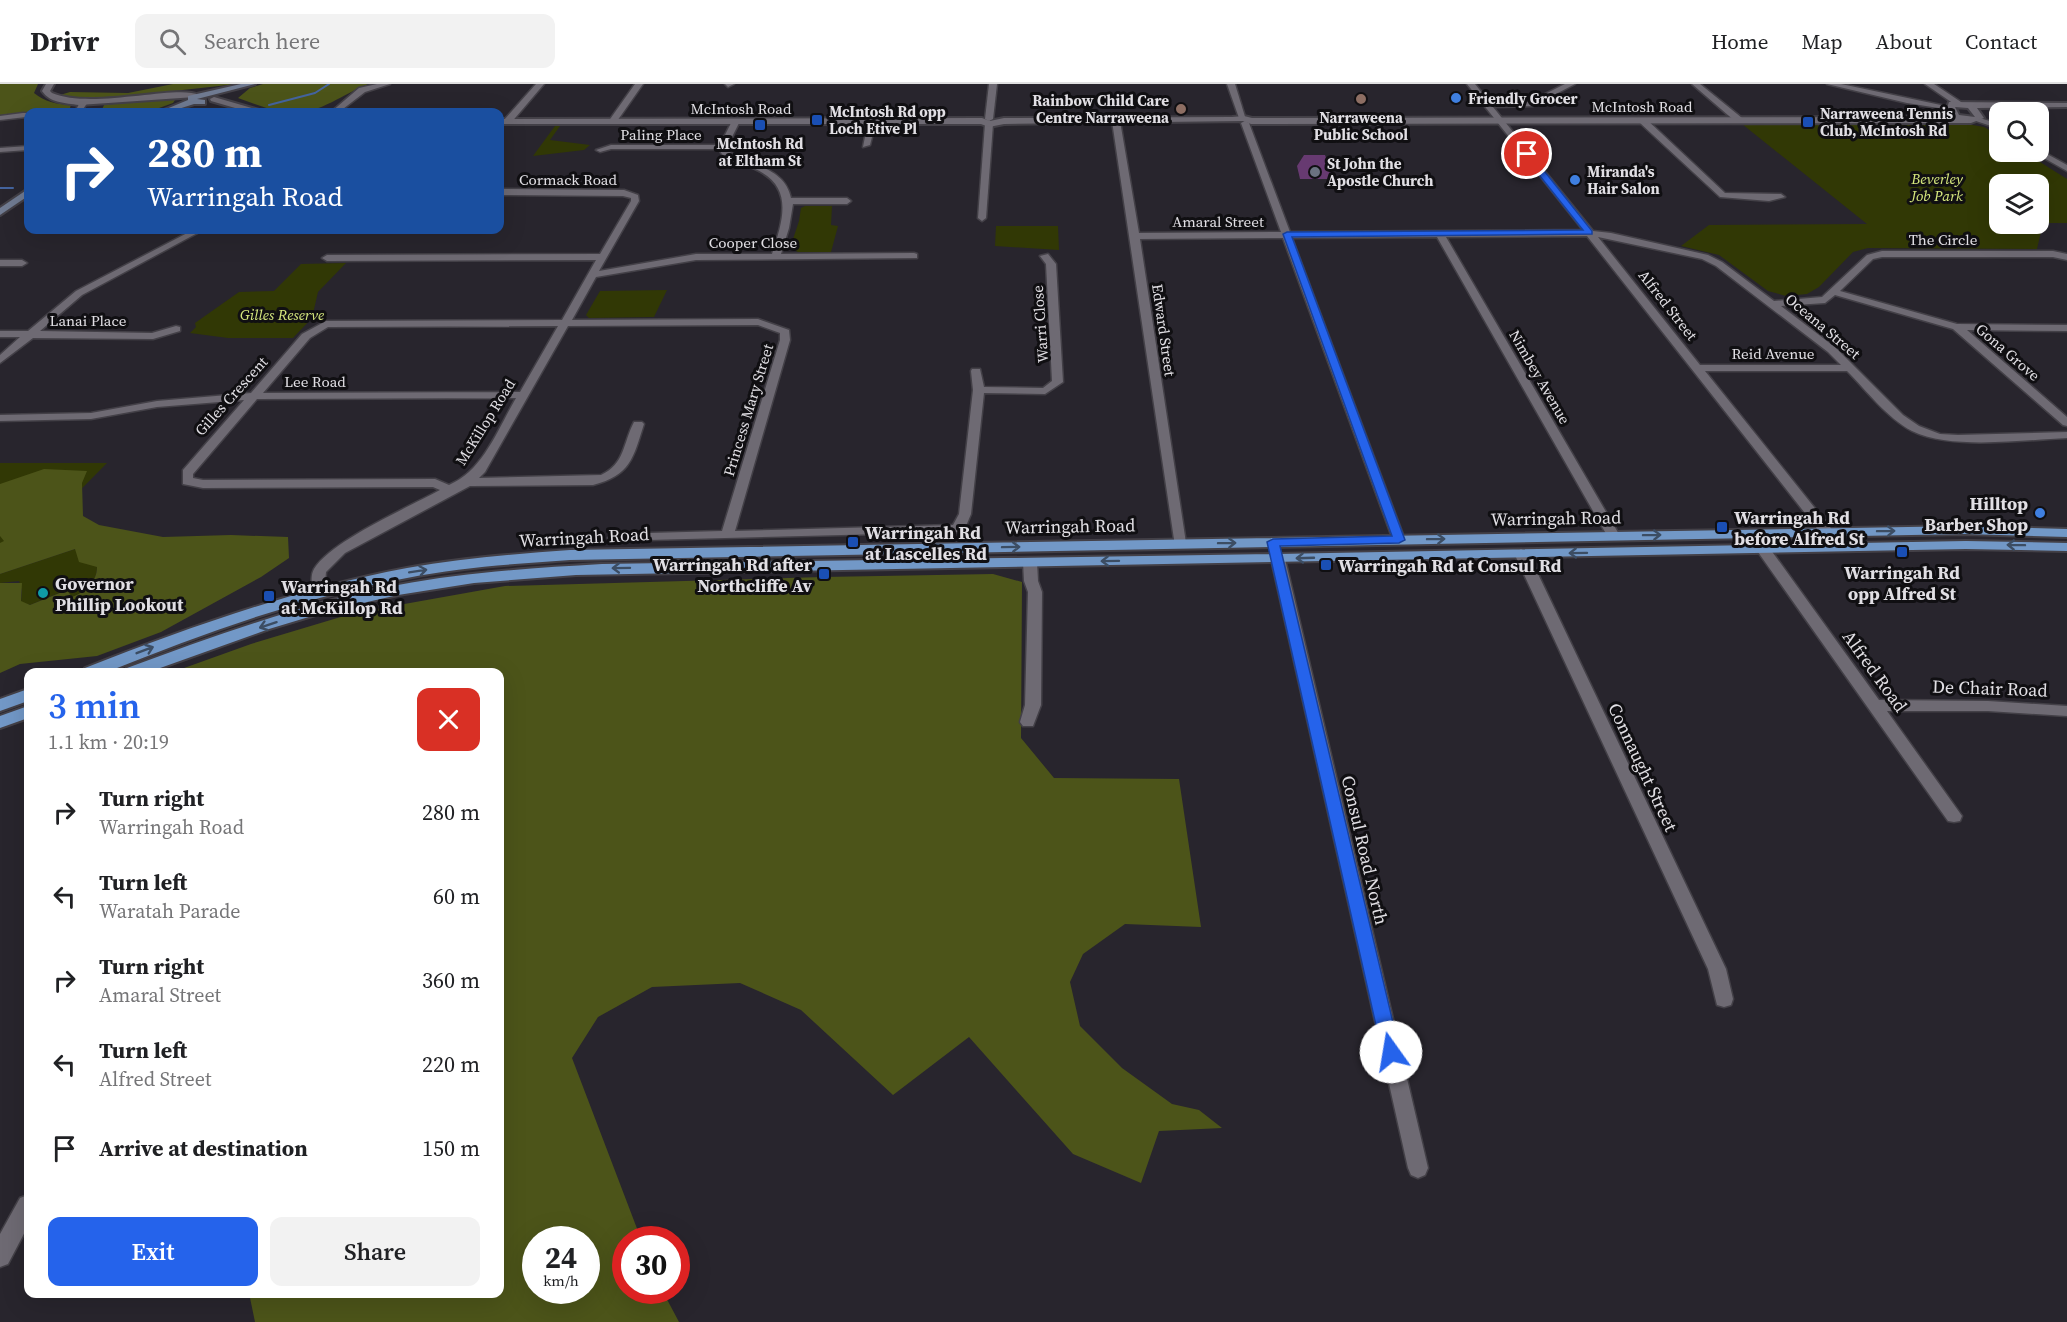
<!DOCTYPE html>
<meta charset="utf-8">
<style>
:root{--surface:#fff;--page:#f2f2f2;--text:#202124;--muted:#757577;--line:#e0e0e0;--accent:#2563eb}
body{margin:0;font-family:"Source Serif 4",serif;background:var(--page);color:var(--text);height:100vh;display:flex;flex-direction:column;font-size:22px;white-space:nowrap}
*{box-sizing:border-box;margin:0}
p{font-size:20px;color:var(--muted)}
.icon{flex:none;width:33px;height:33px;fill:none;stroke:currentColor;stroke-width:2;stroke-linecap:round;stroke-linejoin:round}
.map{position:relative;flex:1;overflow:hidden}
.sheet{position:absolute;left:24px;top:584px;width:480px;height:630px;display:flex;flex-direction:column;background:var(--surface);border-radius:12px;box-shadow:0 6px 24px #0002}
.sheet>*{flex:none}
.banner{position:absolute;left:24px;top:24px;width:480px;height:126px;border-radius:12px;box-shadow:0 6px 24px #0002;background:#1a4fa0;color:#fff;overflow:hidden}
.tools{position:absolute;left:1989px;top:18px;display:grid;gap:12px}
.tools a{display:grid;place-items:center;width:60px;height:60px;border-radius:12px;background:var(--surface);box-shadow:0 6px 24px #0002;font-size:30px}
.speed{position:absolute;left:522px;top:1142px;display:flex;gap:12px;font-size:30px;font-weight:700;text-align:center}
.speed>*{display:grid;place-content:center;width:78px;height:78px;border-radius:50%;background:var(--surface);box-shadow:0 6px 24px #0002;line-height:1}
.speed small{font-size:15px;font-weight:400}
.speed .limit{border:9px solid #d22;background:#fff;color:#111}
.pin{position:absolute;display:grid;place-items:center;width:51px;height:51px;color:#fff;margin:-26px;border:3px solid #fff;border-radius:50%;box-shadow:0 2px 6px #0007}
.me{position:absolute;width:66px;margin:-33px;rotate:347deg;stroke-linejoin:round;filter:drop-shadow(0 0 4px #0008)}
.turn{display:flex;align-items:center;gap:21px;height:126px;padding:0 24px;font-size:27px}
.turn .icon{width:78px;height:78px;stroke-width:2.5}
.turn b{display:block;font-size:42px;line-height:51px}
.round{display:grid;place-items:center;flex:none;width:63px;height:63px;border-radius:12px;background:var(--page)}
.headline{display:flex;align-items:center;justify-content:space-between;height:102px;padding:0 24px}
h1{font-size:36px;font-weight:600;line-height:45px;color:var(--accent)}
.button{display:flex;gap:12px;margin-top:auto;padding:12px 24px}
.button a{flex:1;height:69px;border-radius:12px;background:var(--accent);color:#fff;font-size:24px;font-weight:600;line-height:69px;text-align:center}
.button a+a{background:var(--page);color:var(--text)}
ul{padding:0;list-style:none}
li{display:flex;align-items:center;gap:18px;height:84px;padding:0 24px}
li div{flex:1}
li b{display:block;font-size:22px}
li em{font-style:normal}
header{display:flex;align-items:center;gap:36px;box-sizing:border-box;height:84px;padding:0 30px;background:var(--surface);border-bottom:2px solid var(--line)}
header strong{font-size:28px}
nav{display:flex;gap:33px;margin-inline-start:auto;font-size:21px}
.search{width:420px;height:54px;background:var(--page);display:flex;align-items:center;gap:15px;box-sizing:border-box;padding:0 21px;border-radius:12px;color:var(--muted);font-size:22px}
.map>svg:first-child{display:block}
.green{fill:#313805;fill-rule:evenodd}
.forest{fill:#4c5419;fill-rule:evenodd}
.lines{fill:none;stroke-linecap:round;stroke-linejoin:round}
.stream{stroke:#44649f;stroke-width:2}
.building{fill:#673a71}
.minor-casing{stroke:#434047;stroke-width:3}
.tertiary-casing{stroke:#434047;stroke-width:4}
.secondary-casing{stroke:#434047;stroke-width:4}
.trunk-casing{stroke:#434047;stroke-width:4}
.minor{fill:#6e6a73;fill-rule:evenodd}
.tertiary{fill:#6e6a73;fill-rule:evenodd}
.secondary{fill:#707b92;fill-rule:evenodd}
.trunk{fill:#7298c7;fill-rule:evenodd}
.oneway{stroke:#3c4d63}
.route{fill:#2563eb;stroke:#184099;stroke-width:1.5}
.shop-dot{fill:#3f7fe0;stroke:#100f12;stroke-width:2}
.education-dot{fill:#8d6e63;stroke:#100f12;stroke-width:2}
.transit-dot{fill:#1a4fb4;stroke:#100f12;stroke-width:2}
.worship-dot{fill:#6b7280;stroke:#100f12;stroke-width:2}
.culture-dot{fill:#0f9aa8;stroke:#100f12;stroke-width:2}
.labels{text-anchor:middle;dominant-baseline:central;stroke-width:6;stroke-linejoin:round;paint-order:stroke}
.far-poi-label{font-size:15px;font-weight:bold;fill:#e1dfe4;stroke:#100f12;text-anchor:start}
.far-street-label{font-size:15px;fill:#e1dfe4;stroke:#100f12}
.far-park-label{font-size:15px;font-style:italic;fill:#d6e87e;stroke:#100f12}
.poi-label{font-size:18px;font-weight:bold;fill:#e1dfe4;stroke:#100f12;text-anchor:start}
.street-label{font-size:18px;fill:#e1dfe4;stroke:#100f12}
</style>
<header>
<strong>Drivr</strong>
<div class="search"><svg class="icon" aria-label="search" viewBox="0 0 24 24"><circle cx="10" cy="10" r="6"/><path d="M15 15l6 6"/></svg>Search here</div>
<nav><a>Home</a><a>Map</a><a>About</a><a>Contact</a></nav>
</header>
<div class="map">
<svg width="2067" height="1238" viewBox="0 0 2067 1238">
<rect width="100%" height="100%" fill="#28252d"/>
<g class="green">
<path d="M1742,40H1967L1984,43L1999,52L2000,68H2024L2067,95V139H2043L2037,165L1868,164L1853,168L1819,203L1807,210L1786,212L1768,207L1719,171L1681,162L1709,141L1867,140ZM2000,100H2038V140H2000Z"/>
<polygon points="555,42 560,42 550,56 590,61 584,66 533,72"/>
<polygon points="805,122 832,122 831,141 838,142 831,168 798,168 790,164 799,137 801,124"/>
<polygon points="996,142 1058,142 1059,166 995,162"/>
<polygon points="346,179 318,208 312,234 293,254 228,254 190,249 196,243 195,239 239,208 274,207 301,180"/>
<polygon points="667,206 654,233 589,234 586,231 600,207"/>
<polygon points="0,379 107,379 32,455 0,477"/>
<path d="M75,465L97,483C97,498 85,508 72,513L66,506L30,521L21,518L22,507L19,497L0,499V490Z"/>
</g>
<g class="forest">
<path d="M0,0H38L34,9C45,18 56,20 71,21L69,27L0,31Z"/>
<polygon points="173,0 237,0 101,15 74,15 60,11 70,8 128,9"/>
<path d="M263,0H368C341,11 314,34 284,28C268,26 253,19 238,14L250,4Z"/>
<polygon points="169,14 175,16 173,19 148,28 101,28 104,21"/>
<path d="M44,385L87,387L82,399L83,432L99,441L163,453L231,451L288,453L289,474L261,493L161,548L97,572L20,580L0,589V499H22L21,517L30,521L67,506L72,513C85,508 97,498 97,483L79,478L75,465L0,490V459L4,457L0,452V400Z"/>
<path d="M993,490L1022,498L1021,654L1054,694L1179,695L1201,843L1125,840L1083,870L1070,898L1080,942L1122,984L1172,1020L1199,1026L1222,1044L1159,1047L1141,1099L1073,1070L969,953L893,1011L801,926L740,899L652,903L598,933L572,974L641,1155H626V1206H662L679,1238H255L249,1209H500V588H173L251,560L354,529L505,502L823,493ZM536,1155H586V1206H536Z"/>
</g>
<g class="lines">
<g class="stream">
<polyline points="269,21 315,9 329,0"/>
<polyline points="0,104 13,104"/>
</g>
</g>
<polygon class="building" points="1304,71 1325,71 1334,95 1300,95 1297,82"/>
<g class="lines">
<g class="minor-casing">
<g id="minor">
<polygon points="377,0 390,0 365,8 339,28 331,28 359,4"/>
<polygon points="536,0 544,0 510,40 504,40 504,36"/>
<polygon points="635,0 643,0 615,40 609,40 608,38"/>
<polygon points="725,0 734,0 728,3"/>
<polygon points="989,0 997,0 993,35 989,37 985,35"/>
<polygon points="1227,0 1235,0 1246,36 1239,34"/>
<path d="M1467,0H1475L1490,19L1529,18L1565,0H1575L1533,22L1493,23L1593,147L1611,149L1708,171L1722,178L1774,217L1822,213L1867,171L1882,167H2053L2067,170V176L2053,173H1882L1873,175L1840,207L1957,240L2067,241V247L1967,246L2067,333V342L2063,341L1953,245L1835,211L1825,219L1781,222L1836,264L1903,331L1919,342L1940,350L1958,351L2067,348V354C2023,356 1950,366 1912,347C1887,334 1867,307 1847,287H1705L1846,463L1844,466H1834L1587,152L1446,153L1620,452L1619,455H1609L1437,153L1292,154L1405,456L1399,460L1393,456L1283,154L1140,155L1186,459L1180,463L1175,462L1112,37L1116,35L1120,37L1139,149L1281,148L1241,39L1245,37L1249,39L1290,148L1583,146ZM1598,153L1702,175L1716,182L1828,268L1841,281H1700Z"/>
<polygon points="1692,0 1700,0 1742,34 1742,38 1736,38"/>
<polygon points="1827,0 1841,0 1955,24 1951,26 1907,19"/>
<polygon points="1925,0 1934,0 1964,20 1957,22"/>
<polygon points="81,16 88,18 81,28 75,28"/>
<polygon points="23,29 26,29 26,33 0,36 0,32"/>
<polygon points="1976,33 2000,40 2000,45 1976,37"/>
<polygon points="1639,34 1645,34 1725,109 1781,110 1785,113 1769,117 1720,113 1639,38"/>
<path d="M733,35L740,37L727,63L728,67C750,83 784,82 791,114H847L851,117L847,120H793L789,144L781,170L914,169L917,170V174L696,176L596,193L572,236L758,235L789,246L790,256L735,447L953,441L959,430L973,306L971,287L972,285H980L984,303L1043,304L1052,297L1046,180L1040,172L1048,170L1056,180L1063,298L1045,310L984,309L971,430L966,442L961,448L609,457L608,454L614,450L722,447L780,256V249L758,241L568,242L485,388L479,394L601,391C625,380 623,359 634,338H642L644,340C633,374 631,391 593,401L470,402L345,469L326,488L325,499L327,508L320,512L313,508C312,501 310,492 314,485C331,457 409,423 440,406L433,403L203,404L183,400V386L244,316L157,323L91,335L0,337V331L91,329L157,317L251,309L302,250L326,237L562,236L596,176L327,177L322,174L327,171L600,170L631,117V114L623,112L500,111V105L624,106L638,111L639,117L599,187L696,170H772C786,128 794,96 742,80C733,77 723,75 719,65H611L600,68L596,66L611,61H720ZM558,242L520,308L263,309L310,254L328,243ZM516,314C498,345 483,387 449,401L435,395L203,396L193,394V390L257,315Z"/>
<polygon points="872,35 876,37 870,61 863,63 868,37"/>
<polygon points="989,38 993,40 986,134 982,137 978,134 985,40"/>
<polygon points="28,62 28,66 0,68 0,64"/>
<polygon points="2038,65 2067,81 2067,87 2035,69"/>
<polygon points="193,146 203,146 82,211 40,247 152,249 176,242 180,243 180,247 153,255 33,254 0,279 0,271 20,253 0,253 0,247 28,247 76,207"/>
<polygon points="0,176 22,176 27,179 22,182 0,182"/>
<polygon points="1763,461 1768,462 1879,616 1988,617 2067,622 2067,632 1988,627 1887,627 1962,732 1960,737 1954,738 1948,737 1758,468 1756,465"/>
<polygon points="1521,465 1528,469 1726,885 1733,915 1731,921 1724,923 1717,921 1708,885 1514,469"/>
<polygon points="1278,471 1285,475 1428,1084 1425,1091 1418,1094 1411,1091 1408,1084 1271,475"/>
<polygon points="1030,474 1037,478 1038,497 1042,508 1041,621 1033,642 1023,642 1020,638 1025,621 1028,508 1024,497 1023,478"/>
<polygon points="28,1111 28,1142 8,1180 0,1183 0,1150 20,1114"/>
</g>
</g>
<g class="tertiary-casing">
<g id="tertiary">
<path d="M46,0H54L50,7L52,9C92,26 177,0 199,11L195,13L79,21C65,19 50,19 42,7Z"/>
<polygon points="214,13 259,26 260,28 249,28 211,17 210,15"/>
<path d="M1949,18L2067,19V23L1977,24L1984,34L1971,39L1251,40L1243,37L1004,40L989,43L981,40H500V35L982,34L990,37L1004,34L1232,33L1244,32L1252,34L1952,33L1947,24ZM1955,23L1968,24L1975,33L1959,31Z"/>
</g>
</g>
<g class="secondary-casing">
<g id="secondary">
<polygon points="241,0 255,0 197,15 205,16 205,20 194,20 169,28 159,28 188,16 188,12"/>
<polygon points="28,105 28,112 0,131 0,124"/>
</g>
</g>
<g class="trunk-casing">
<g id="trunk">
<path d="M1965,442L2067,445V453L1965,450L570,476C515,480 461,483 407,494C303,513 204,549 107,588H83L85,584C190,543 296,505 407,484C461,474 516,470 570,466Z"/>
<path d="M1966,457L2067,459V467L1966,465L576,491L474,499L398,511L332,526L269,545L149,588H125L127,584C216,551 305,519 398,501C465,488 534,484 602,480L1278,470Z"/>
<polygon points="28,605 28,617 0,627 0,615"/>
<polygon points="28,622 28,634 0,644 0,632"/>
</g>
</g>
<use href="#minor" class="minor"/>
<use href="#tertiary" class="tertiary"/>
<use href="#secondary" class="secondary"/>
<use href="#trunk" class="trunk"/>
</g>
<defs><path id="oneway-shaft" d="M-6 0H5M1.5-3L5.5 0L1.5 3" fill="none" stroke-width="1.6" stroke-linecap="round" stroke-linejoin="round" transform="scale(1.5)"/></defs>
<g class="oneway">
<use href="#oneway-shaft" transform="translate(1886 447) rotate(-1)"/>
<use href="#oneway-shaft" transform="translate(1652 451) rotate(-1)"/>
<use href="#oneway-shaft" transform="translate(1436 455) rotate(-1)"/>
<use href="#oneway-shaft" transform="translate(1227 459) rotate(-1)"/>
<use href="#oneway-shaft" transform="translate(2016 461) rotate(-179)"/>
<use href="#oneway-shaft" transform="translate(1011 463) rotate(-1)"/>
<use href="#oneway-shaft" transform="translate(1578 469) rotate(179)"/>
<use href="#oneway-shaft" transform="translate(1305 474) rotate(178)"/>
<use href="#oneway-shaft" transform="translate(1110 477) rotate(179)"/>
<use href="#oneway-shaft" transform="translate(621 484) rotate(179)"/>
<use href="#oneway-shaft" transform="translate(418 487) rotate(-9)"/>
<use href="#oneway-shaft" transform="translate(268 541) rotate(162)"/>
<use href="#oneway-shaft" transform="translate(145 566) rotate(-21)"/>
</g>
<polygon class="route" points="1524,69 1530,69 1592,147 1592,150 1292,153 1405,456 1399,459 1280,462 1400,968 1397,974 1391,977 1385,974 1382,968 1267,458 1273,455 1392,452 1283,150 1287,148 1583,146 1524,72"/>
<g class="shop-dot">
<circle cx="1456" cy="14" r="6"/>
<circle cx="1575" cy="96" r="6"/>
<circle cx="2040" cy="429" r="6"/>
</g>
<g class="education-dot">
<circle cx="1361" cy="15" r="6"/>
<circle cx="1181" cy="25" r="6"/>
</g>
<g class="transit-dot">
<rect x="811" y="30" width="12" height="12" rx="3"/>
<rect x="1802" y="32" width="12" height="12" rx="3"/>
<rect x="754" y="35" width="12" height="12" rx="3"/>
<rect x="1716" y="437" width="12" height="12" rx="3"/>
<rect x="847" y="452" width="12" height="12" rx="3"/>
<rect x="1896" y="462" width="12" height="12" rx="3"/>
<rect x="1320" y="475" width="12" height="12" rx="3"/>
<rect x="818" y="484" width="12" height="12" rx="3"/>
<rect x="263" y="506" width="12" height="12" rx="3"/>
</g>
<circle class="worship-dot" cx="1315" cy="88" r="6"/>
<circle class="culture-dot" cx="43" cy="509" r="6"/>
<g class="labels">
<g class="far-poi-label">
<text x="1468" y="14">Friendly Grocer</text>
<text x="1169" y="16" text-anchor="end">Rainbow Child Care<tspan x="1169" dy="17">Centre Narraweena</tspan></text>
<text x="829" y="27">McIntosh Rd opp<tspan x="829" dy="17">Loch Etive Pl</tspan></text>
<text x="1820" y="29">Narraweena Tennis<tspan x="1820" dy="17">Club, McIntosh Rd</tspan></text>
<text x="1361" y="33" text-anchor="middle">Narraweena<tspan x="1361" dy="17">Public School</tspan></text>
<text x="760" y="59" text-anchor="middle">McIntosh Rd<tspan x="760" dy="17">at Eltham St</tspan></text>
<text x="1327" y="79">St John the<tspan x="1327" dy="17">Apostle Church</tspan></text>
<text x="1587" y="87">Miranda's<tspan x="1587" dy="17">Hair Salon</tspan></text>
</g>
<g class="far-street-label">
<text x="1642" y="22">McIntosh Road</text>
<text x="741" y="24">McIntosh Road</text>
<text x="661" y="50">Paling Place</text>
<text x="568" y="95">Cormack Road</text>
<text x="1218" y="137">Amaral Street</text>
<text x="1943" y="155">The Circle</text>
<text x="753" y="158">Cooper Close</text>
<text transform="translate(1668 221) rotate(52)">Alfred Street</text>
<text x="88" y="236">Lanai Place</text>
<text transform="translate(1040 240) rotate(-94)">Warri Close</text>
<text transform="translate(1823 242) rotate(40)">Oceana Street</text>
<text transform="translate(1164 246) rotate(82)">Edward Street</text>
<text transform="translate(2008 268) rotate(41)">Gona Grove</text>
<text x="1773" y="269">Reid Avenue</text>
<text transform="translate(1540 293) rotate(60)">Nimbey Avenue</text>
<text x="315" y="297">Lee Road</text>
<text transform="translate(231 312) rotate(-48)">Gilles Crescent</text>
<text transform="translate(748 326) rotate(-73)">Princess Mary Street</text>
<text transform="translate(485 338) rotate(-58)">McKillop Road</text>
</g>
<g class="far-park-label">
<text x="1937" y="94">Beverley<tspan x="1937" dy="17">Job Park</tspan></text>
<text x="282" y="230">Gilles Reserve</text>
</g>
<g class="poi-label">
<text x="2028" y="419" text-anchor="end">Hilltop<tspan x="2028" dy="21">Barber Shop</tspan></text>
<text x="1734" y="433">Warringah Rd<tspan x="1734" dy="21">before Alfred St</tspan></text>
<text x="865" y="448">Warringah Rd<tspan x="865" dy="21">at Lascelles Rd</tspan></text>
<text x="812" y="480" text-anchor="end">Warringah Rd after<tspan x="812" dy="21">Northcliffe Av</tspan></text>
<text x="1338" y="481">Warringah Rd at Consul Rd</text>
<text x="1902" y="488" text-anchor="middle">Warringah Rd<tspan x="1902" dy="21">opp Alfred St</tspan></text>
<text x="55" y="499">Governor<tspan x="55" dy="21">Phillip Lookout</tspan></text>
<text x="281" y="502">Warringah Rd<tspan x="281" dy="21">at McKillop Rd</tspan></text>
</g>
<g class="street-label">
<text transform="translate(1556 434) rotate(-1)">Warringah Road</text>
<text transform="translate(1070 442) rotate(-1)">Warringah Road</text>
<text transform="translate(584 453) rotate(-3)">Warringah Road</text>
<text transform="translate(1875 587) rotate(54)">Alfred Road</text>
<text transform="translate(1990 604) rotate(2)">De Chair Road</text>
<text transform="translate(1643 683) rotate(65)">Connaught Street</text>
<text transform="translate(1365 766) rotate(77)">Consul Road North</text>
</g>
</g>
</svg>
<div class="tools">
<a><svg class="icon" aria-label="search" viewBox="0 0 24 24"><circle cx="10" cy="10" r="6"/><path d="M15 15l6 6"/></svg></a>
<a><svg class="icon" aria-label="layers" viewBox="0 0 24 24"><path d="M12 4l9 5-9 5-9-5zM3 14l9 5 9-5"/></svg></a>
</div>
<div class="speed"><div>24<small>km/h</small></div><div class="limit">30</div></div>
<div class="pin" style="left:1527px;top:70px;background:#d93025"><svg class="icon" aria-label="arrive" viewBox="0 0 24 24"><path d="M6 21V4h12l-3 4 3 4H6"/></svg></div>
<svg class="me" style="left:1391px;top:968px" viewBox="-20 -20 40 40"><circle r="19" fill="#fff"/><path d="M0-13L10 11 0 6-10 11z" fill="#2563eb"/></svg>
<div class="banner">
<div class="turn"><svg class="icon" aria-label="right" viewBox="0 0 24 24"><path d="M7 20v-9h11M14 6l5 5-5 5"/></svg><div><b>280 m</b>Warringah Road</div></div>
</div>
<section class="sheet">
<div class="headline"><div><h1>3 min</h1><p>1.1 km · 20:19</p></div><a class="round" style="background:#d93025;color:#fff"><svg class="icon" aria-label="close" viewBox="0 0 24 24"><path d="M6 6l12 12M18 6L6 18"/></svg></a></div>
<ul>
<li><svg class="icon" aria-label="right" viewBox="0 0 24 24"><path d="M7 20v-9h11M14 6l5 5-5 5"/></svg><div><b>Turn right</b><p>Warringah Road</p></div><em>280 m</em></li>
<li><svg class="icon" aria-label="left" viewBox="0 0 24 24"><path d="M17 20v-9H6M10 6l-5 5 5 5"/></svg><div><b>Turn left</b><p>Waratah Parade</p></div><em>60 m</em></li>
<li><svg class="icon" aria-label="right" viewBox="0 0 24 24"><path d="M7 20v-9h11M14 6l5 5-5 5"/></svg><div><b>Turn right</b><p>Amaral Street</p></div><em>360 m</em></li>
<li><svg class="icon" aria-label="left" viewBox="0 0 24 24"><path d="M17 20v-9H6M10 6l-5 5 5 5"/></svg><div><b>Turn left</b><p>Alfred Street</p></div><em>220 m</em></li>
<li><svg class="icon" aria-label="arrive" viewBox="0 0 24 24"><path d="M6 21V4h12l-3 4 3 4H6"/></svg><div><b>Arrive at destination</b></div><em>150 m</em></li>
</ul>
<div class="button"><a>Exit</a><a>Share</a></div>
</section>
</div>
